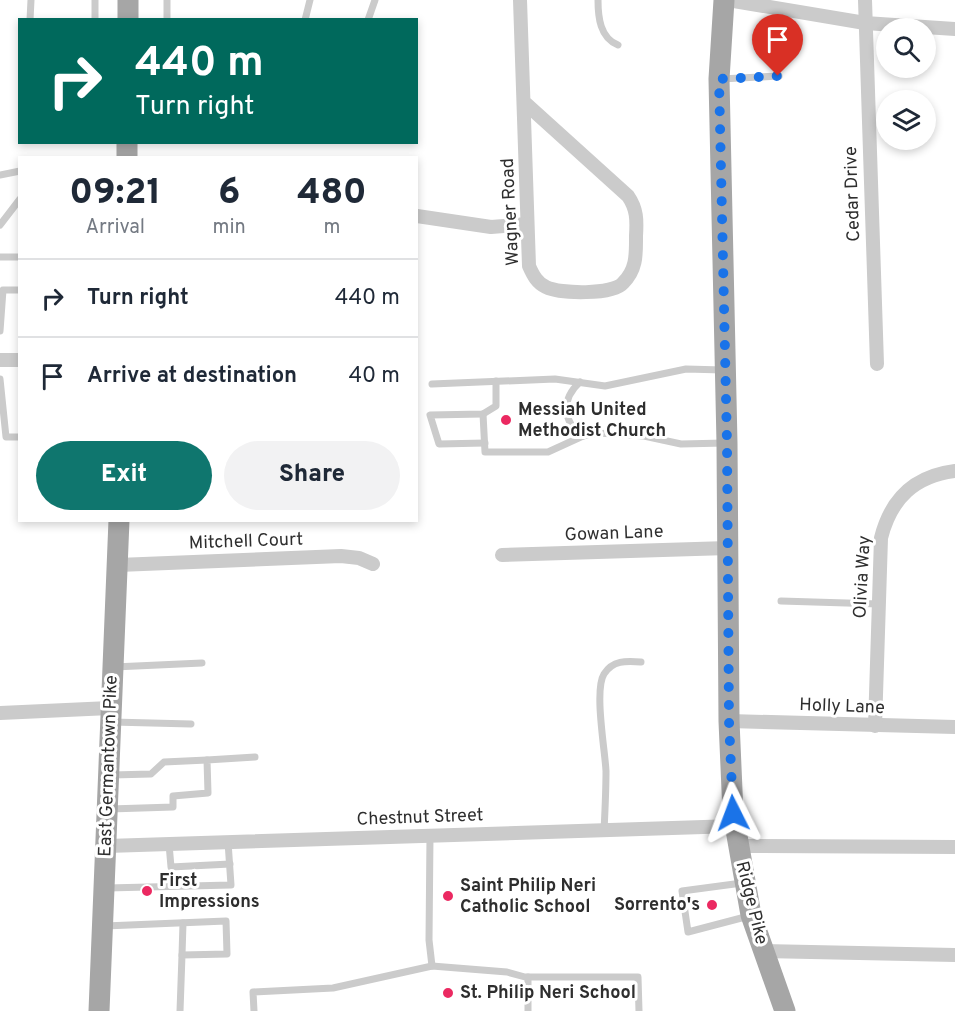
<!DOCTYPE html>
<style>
:root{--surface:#fff;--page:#f2f2f3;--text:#1f2937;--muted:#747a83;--line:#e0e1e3;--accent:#0f766e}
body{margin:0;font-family:Overpass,sans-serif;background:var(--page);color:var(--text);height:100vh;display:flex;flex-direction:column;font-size:22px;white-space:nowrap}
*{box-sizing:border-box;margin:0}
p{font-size:20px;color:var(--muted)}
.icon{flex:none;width:33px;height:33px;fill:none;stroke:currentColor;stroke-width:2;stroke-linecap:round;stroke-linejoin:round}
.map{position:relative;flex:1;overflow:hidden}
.drawer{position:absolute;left:18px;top:156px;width:400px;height:366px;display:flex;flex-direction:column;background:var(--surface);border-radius:0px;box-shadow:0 3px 9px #0003}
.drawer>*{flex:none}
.top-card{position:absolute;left:18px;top:18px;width:400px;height:126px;border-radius:0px;box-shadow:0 3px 9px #0003;background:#00695c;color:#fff;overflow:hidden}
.fabs{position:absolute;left:876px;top:18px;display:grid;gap:12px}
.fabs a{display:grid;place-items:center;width:60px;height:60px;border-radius:50%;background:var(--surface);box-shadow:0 3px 9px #0003;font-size:30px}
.pin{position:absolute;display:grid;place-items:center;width:51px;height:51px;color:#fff;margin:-62px -26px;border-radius:50% 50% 50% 0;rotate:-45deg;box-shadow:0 0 6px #0007}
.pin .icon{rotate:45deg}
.me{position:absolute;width:66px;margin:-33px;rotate:357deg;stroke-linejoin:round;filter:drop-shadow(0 0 4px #0008)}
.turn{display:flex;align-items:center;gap:21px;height:126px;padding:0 18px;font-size:27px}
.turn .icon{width:78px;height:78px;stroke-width:2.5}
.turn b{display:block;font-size:42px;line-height:51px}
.eta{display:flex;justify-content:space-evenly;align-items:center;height:102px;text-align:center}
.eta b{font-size:36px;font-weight:800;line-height:42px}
.cta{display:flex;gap:12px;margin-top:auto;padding:12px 18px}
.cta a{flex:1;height:69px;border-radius:36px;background:var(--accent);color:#fff;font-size:24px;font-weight:800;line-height:69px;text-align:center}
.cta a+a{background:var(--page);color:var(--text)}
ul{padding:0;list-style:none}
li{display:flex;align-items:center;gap:18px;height:78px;padding:0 18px;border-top:2px solid var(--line)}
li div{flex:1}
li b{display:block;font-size:22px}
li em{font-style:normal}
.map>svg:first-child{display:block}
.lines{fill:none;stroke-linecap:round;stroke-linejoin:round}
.lane{stroke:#cbcbcb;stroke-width:7}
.street{stroke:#cbcbcb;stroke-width:14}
.primary{stroke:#a6a6a6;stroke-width:21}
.route{stroke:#1a73e8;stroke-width:10;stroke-dasharray:0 18}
.poi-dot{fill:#eb2961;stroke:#fff;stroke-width:2}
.labels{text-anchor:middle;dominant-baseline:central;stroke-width:6;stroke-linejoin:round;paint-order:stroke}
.street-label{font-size:18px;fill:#2e2e2e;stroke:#fff}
.poi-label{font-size:18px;font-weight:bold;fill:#2e2e2e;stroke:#fff;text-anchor:start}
</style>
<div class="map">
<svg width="955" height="1011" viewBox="0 0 955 1011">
<rect width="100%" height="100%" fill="#fff"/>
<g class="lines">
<g class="lane">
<path d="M598,0C598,17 600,38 618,45"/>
<polyline points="30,20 31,0"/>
<polyline points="95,20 95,0"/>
<polyline points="167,20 167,0"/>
<polyline points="305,20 310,0"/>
<polyline points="368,20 375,0"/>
<polyline points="721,79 779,76"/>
<polyline points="0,175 20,171"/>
<polyline points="0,225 20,199"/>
<polyline points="0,257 20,257"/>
<polyline points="0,331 3,290 20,290"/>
<polyline points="0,379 6,437 20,437"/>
<path d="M580,382C561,399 562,422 583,436"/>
<polyline points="432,384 555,379 605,386 686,369 723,370"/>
<polyline points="483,414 485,452 548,452 583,436 598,433 644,436 681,444 725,443"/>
<polyline points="485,443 439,444 430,415 483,414 496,406 496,381"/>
<polyline points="781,601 879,604"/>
<polyline points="114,667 202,663"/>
<polyline points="112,722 191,724"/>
<polyline points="112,775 151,774 164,762 207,760"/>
<polyline points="110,809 173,807 173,796 208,793 207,760 255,757"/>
<path d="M604,831C605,811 606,791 606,771C605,750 594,690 604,674C613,660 626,661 641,662"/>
<polyline points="430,836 429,940 432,966"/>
<polyline points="169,844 171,867 230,864"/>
<polyline points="742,883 682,891 688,932 749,916"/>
<polyline points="107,888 231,885 228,842"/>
<polyline points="105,926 226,921 227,954 182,955 180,1011"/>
<polyline points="182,955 183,923"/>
<polyline points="254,1011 253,992 333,988 432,966 507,972 525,977 638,977 639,1011"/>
<polyline points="528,1011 528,977"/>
</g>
<g class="street">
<path d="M520,0L529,266C533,275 537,283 546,287C560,294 613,295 623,283C637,269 636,254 636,236C637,220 637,209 628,196L524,102"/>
<polyline points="728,0 865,23 955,29"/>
<polyline points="865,0 877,364"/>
<polyline points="417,216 491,227 527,224"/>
<polyline points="0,360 20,360"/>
<polyline points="502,555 728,548"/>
<polyline points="118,565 341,556 359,558 373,564"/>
<polyline points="0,713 110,708"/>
<polyline points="729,721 955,727"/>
<path d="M875,726L881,538C891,498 915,476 955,471"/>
<polyline points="107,846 735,826"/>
<polyline points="738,846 955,847"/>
<polyline points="763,951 955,955"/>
</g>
<g class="primary">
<polyline points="724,0 719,79 727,443 729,721 733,813 751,915 785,1011"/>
<polyline points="128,20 128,0"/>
<polyline points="127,158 127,142"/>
<polyline points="99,1011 119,520"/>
</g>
</g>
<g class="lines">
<polyline class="route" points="733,813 729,721 727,443 719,79 778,76"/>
</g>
<g class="poi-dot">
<circle cx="506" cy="420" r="6"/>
<circle cx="147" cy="891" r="6"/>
<circle cx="448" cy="896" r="6"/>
<circle cx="712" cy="905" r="6"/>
<circle cx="448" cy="993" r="6"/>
</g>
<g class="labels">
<g class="street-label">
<text transform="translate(853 194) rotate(-92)">Cedar Drive</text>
<text transform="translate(511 212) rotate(-93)">Wagner Road</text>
<text transform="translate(614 534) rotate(-2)">Gowan Lane</text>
<text transform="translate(246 542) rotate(-2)">Mitchell Court</text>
<text transform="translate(863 577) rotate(-87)">Olivia Way</text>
<text transform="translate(842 707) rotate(2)">Holly Lane</text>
<text transform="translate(109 766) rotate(-88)">East Germantown Pike</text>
<text transform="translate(420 818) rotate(-2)">Chestnut Street</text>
<text transform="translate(751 903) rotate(76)">Ridge Pike</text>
</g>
<g class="poi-label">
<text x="518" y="410">Messiah United<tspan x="518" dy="21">Methodist Church</tspan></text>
<text x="159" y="881">First<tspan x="159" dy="21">Impressions</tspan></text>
<text x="460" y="886">Saint Philip Neri<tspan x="460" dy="21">Catholic School</tspan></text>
<text x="700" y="905" text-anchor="end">Sorrento's</text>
<text x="460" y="993">St. Philip Neri School</text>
</g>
</g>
</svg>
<div class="fabs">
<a><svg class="icon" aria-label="search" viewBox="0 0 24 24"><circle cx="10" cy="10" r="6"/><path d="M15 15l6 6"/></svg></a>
<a><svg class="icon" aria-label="layers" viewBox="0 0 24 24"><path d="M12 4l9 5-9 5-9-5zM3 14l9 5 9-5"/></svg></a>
</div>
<div class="pin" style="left:778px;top:76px;background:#d93025"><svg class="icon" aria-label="arrive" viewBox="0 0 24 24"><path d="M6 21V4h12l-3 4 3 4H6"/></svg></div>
<svg class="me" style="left:733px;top:813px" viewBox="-20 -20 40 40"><path d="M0-17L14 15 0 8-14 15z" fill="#1a73e8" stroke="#fff" stroke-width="4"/></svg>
<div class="top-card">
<div class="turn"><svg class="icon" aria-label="right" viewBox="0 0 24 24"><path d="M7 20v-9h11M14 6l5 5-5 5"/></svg><div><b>440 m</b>Turn right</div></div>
</div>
<section class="drawer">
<div class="eta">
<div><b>09:21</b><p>Arrival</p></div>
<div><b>6</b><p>min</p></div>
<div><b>480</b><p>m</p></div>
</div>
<ul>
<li><svg class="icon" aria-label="right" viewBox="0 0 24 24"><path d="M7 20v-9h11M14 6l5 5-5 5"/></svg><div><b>Turn right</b></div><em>440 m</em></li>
<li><svg class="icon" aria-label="arrive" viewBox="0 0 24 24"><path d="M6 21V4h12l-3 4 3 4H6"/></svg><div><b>Arrive at destination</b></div><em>40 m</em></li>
</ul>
<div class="cta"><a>Exit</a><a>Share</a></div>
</section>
</div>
